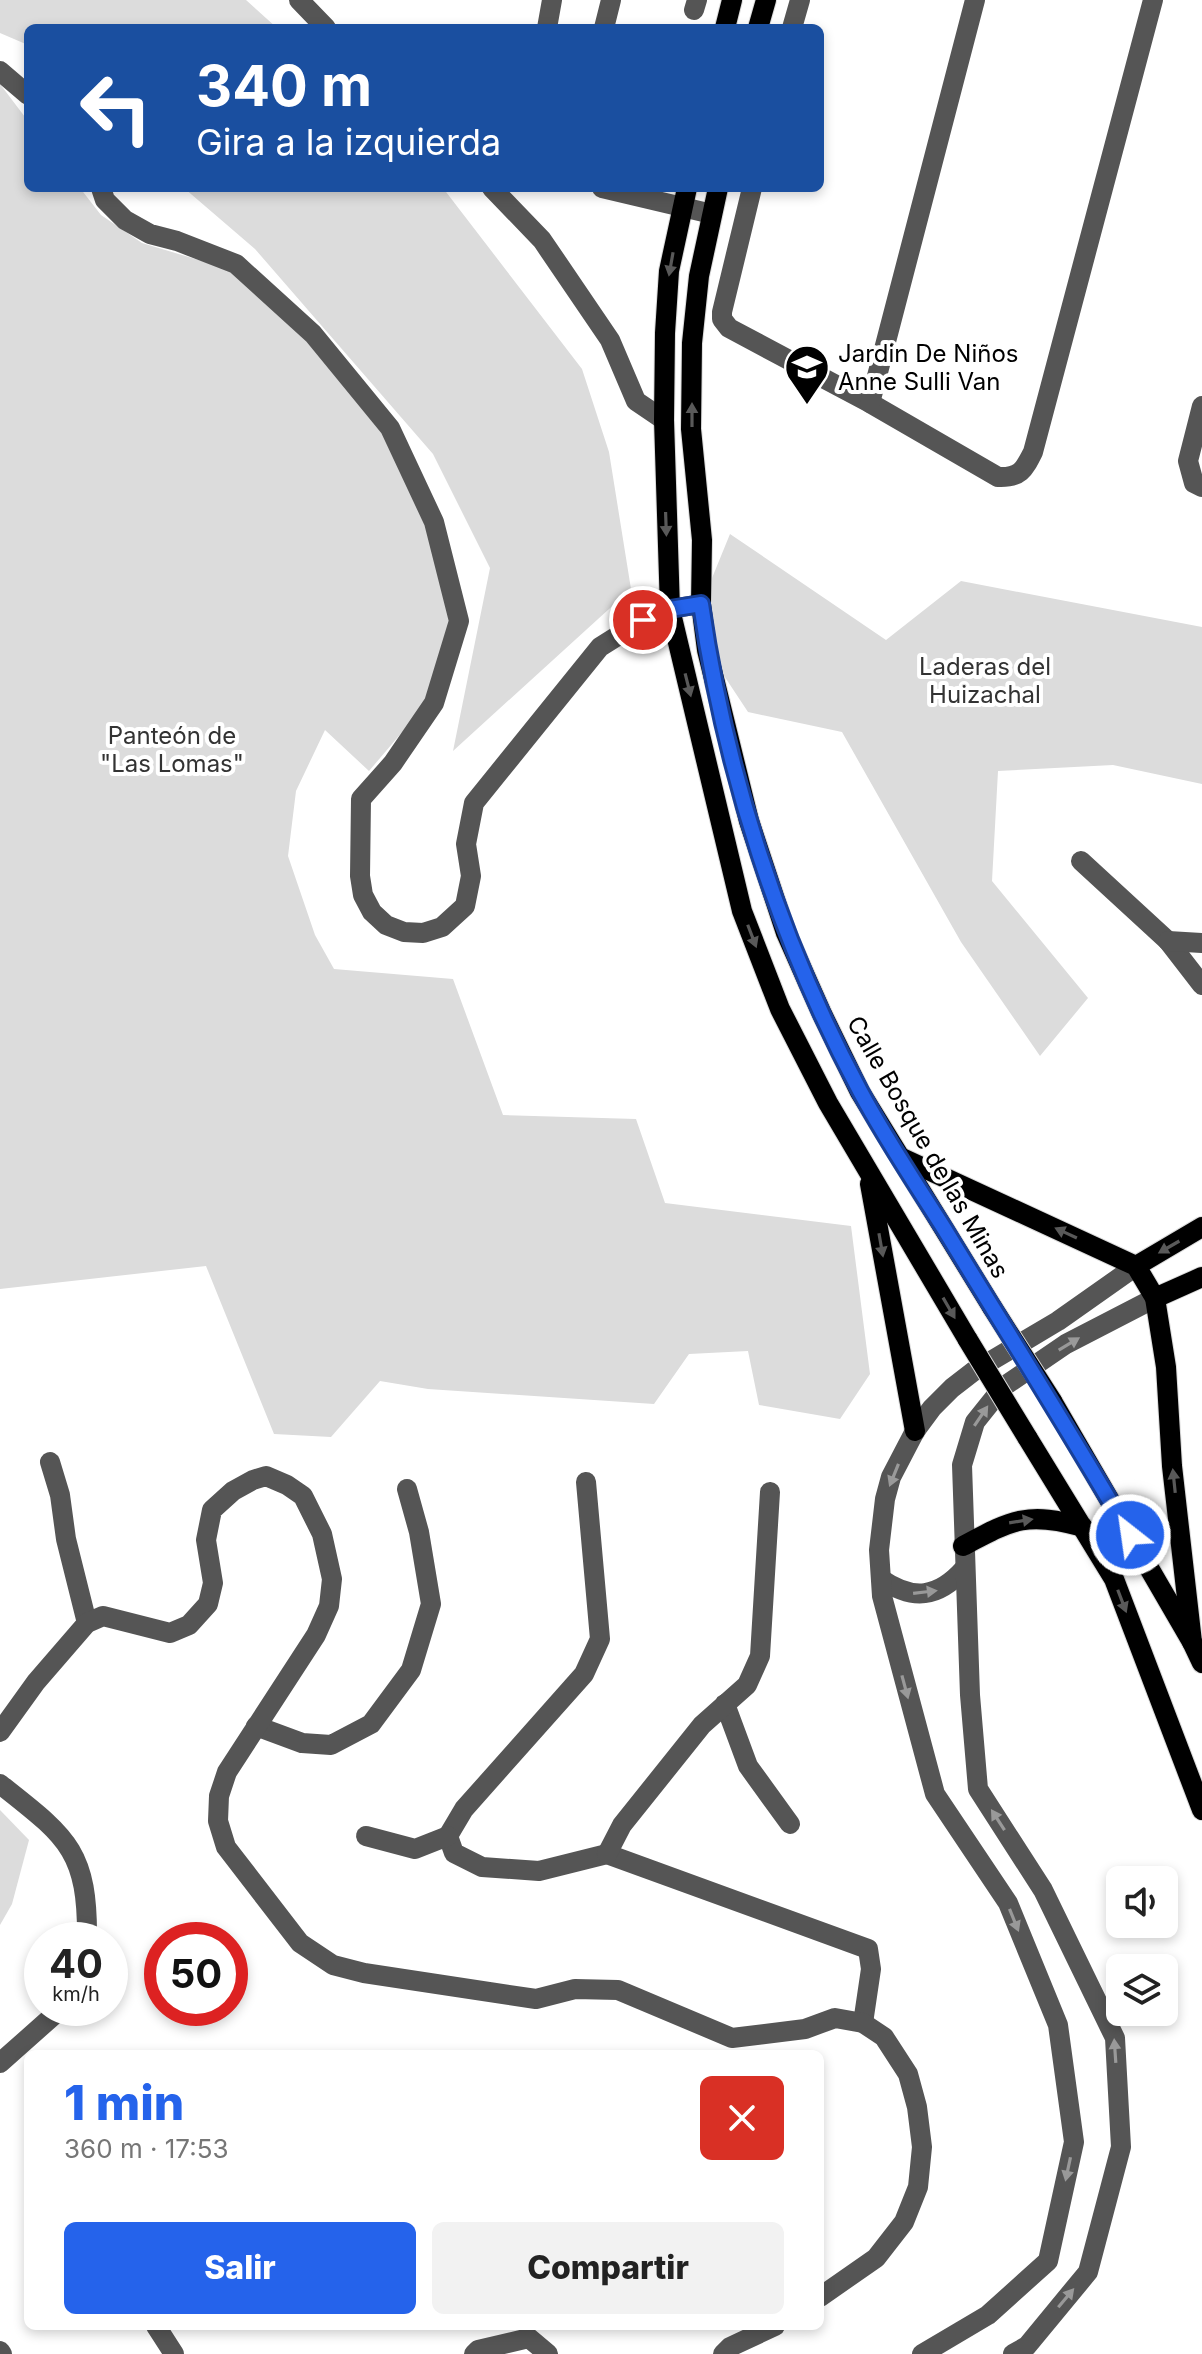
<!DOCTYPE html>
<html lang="es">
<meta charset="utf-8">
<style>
:root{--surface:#fff;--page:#f2f2f2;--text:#222;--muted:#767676;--accent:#2563eb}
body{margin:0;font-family:Inter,sans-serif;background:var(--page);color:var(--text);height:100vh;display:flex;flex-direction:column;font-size:30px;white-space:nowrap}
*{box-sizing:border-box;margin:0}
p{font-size:26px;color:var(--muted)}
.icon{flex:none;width:44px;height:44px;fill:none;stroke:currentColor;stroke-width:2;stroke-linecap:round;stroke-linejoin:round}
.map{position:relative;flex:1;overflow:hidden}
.panel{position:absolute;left:24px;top:2050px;width:800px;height:280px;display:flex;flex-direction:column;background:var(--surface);border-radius:12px;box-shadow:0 4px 12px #0003}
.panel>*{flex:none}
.top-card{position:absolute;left:24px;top:24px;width:800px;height:168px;border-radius:12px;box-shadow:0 4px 12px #0003;background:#1a4fa0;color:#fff;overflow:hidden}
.controls{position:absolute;left:1106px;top:1866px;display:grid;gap:16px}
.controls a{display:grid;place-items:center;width:72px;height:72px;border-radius:12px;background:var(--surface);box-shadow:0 4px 12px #0003;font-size:40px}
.speed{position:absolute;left:24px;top:1922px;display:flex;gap:16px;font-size:40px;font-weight:700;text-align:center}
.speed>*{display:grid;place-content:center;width:104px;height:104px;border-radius:50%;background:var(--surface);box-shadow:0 4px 12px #0003;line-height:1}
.speed small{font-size:20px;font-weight:400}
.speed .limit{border:12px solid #d22;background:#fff;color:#111}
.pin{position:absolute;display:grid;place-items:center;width:68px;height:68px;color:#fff;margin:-34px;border:4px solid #fff;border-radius:50%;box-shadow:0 2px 8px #0007}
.me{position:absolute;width:88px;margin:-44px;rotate:330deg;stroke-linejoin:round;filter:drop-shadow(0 0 6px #0008)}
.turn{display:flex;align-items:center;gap:28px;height:168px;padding:0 40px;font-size:36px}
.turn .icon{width:104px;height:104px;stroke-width:2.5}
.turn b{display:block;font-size:56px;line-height:68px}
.round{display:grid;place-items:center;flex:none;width:84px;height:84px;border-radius:12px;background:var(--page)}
.overview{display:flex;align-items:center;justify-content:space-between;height:136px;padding:0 40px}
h1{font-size:48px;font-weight:800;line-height:60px;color:var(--accent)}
.cta{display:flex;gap:16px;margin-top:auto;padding:16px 40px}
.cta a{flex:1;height:92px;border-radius:12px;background:var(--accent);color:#fff;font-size:32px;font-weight:800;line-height:92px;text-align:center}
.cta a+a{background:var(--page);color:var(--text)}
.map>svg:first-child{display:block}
.green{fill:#dcdcdc}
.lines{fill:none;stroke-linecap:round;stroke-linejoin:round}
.major-casing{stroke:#dbdbdb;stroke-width:22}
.minor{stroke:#555;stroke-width:20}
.major{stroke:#000;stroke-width:20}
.major-bridge-casing{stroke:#dbdbdb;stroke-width:22;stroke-linecap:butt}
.major-bridge{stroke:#000;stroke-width:20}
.oneway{fill:#595959}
.oneway2{fill:#999}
.route-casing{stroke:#184099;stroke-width:20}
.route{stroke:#2563eb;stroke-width:14}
.labels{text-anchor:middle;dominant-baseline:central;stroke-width:8;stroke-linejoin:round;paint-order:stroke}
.poi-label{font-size:24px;fill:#000;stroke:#fff;text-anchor:start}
.park-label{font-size:24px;fill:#333;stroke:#fff}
.street-label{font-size:24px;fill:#000;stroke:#fff}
</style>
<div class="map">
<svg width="1202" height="2354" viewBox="0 0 1202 2354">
<rect width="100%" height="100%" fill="#fff"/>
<g class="green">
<polygon points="0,0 246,0 277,28 28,28 28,45 0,33"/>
<polygon points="0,84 28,121 28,188 80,188 101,215 142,243 232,270 310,344 384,434 425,525 450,620 426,704 369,771 325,730 296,791 288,856 315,935 334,969 453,979 503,1115 636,1119 665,1203 851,1226 870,1374 840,1419 759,1405 748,1351 689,1354 654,1404 428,1389 380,1381 331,1437 274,1434 206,1266 0,1289"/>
<polygon points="184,188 443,188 582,369 609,452 631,589 453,751 490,568 433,454 255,249"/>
<polygon points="730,534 886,640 961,581 1202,627 1202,784 1113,765 998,771 992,881 1088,998 1040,1056 961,942 842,732 748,712 707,650 701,605"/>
<polygon points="0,1810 29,1840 12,1904 0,1925"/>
</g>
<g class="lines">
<g class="major-casing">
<g id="major">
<polyline points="725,28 732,0"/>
<polyline points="758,28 766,0"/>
<polyline points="687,188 669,271 665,333 664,420 670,609 742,911 780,1009 828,1103 968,1340"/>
<polyline points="718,188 699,276 692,343 691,429 702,540 701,604 707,650 749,821 786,933 822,1014 860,1092 992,1307"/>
<polyline points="900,1157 1136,1266 1155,1298 1166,1367 1172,1466 1192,1642"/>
<polyline points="870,1184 915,1431"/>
<polyline points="1136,1266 1202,1227"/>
<polyline points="1155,1298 1202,1277"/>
<polyline points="1052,1401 1192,1642 1202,1663"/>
<polyline points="1027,1437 1114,1579 1202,1810"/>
<path d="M963,1546C1012,1520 1027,1511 1083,1527"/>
</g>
</g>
<g class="minor">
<polyline points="299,0 326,28"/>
<polyline points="694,10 697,0"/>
<polyline points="547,28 552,0"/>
<polyline points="604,28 611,0"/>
<polyline points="792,28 800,0"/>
<polyline points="0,71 28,95"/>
<polyline points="101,188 105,200 125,220 150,234 177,241 236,264 313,334 390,428 434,522 459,621 434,703 393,763 361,799 360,876 363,895 372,912 386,925 404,932 423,933 442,927 465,906 471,876 466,844 474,803 600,647 643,620 670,609 701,604"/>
<polyline points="492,188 542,240 610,340 636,401 664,420"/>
<polyline points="602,188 712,214"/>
<path d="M752,188L722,312V319L729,328L870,403L998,477C1020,478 1024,470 1033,452L1153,0"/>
<polyline points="870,403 975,0"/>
<polyline points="1202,406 1188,461 1194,483 1202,487"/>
<polyline points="1081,861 1168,941 1202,985"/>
<polyline points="1168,941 1202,943"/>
<polyline points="50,1462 60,1495 66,1539 87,1623"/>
<polyline points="586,1482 600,1639 584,1674 464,1809 448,1836 454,1853 482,1867 539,1871 607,1854 868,1949 871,1969 863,2023"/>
<path d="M881,1579C913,1601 938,1598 964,1569"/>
<polyline points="725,1704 748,1766 790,1824"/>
<polyline points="256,1726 302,1743 331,1745 371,1724 411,1670 431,1604 419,1532 407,1489"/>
<polyline points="0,1732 36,1682 87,1623 103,1616 170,1633 189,1625 208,1604 213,1583 206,1540 212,1510 233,1491 253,1480 266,1476 287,1485 303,1496 322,1534 332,1579 329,1606 316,1635 227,1772 219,1796 218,1821 226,1847 300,1943 333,1965 364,1973 536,1999 575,1989 618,1990 732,2038 805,2029 835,2018 863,2023 884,2037 908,2074 917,2107 922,2147 918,2187 904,2222 876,2258 820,2297"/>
<path d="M0,1784C67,1837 88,1850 87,1940"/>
<polyline points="366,1836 415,1849 448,1836"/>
<polyline points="607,1854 622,1825 702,1725 747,1685 760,1656 770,1492"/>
<polyline points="0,2063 54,2015 58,2008"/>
<polyline points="156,2326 174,2354"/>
<polyline points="0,2351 2,2354"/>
<polyline points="474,2354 478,2350 529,2338 548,2354"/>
<polyline points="723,2354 730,2347 775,2326"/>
<polyline points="922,2354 988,2315 1048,2261 1074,2142 1058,2025 1008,1903 935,1794 882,1596 879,1550 885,1499 891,1477 915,1431 932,1408 952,1388 974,1371 1058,1321 1136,1266"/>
<polyline points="1013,2354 1027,2346 1088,2272 1121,2147 1115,2038 1043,1890 978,1789 970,1695 962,1465 975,1422 1003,1387 1066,1344 1155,1298"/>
</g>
<use href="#major" class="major"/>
<g class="major-bridge-casing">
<g id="major-bridge">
<polyline points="992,1307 1052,1401"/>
<polyline points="968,1340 1027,1437"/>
</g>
</g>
<use href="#major-bridge" class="major-bridge"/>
</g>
<defs><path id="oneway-solid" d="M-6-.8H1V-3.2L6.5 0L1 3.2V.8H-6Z" transform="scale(2)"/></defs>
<g class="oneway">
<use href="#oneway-solid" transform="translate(671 264) rotate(100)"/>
<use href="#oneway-solid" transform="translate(692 415) rotate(-90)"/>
<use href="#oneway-solid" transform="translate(666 524) rotate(88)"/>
<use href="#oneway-solid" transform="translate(688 685) rotate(76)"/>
<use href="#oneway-solid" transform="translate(752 936) rotate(69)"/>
<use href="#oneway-solid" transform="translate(1066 1233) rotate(-155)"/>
<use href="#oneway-solid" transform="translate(881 1245) rotate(80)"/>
<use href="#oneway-solid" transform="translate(1169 1247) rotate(150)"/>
<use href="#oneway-solid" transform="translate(949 1308) rotate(60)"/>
<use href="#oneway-solid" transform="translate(1174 1481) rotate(-96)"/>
<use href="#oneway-solid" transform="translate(1021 1521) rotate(-9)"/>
<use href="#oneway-solid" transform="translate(1122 1601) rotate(69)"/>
</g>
<g class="oneway2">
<use href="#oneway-solid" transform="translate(1069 1344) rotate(-31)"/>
<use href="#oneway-solid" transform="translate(981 1416) rotate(-56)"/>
<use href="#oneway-solid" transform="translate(894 1475) rotate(112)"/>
<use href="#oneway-solid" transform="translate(925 1592) rotate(-7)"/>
<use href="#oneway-solid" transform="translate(905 1687) rotate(75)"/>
<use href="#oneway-solid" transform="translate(998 1820) rotate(-123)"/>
<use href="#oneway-solid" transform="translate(1014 1920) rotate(68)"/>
<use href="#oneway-solid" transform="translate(1115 2051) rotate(-94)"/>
<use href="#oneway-solid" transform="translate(1068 2169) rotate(102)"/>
<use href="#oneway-solid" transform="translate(1066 2298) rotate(-50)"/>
</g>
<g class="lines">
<g class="route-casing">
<path id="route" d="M643,620L670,609L701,604C725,771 780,942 860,1091C885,1138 916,1184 945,1230C1007,1332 1070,1432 1130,1535"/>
</g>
<use href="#route" class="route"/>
</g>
<defs>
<g id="school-pin" transform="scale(2.3)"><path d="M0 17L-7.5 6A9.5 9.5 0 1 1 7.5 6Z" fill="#000" stroke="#fff"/><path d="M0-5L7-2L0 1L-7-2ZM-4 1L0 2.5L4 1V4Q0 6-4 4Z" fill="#fff"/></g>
</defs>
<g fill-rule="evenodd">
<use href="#school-pin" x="807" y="367"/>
</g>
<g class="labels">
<g class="poi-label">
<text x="838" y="353">Jardin De Niños<tspan x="838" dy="28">Anne Sulli Van</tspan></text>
</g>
<g class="park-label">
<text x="985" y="666">Laderas del<tspan x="985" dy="28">Huizachal</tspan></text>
<text x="172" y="735">Panteón de<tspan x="172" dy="28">"Las Lomas"</tspan></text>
</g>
<g class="street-label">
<text transform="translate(928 1147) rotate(60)">Calle Bosque de las Minas</text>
</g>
</g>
</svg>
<div class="controls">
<a><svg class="icon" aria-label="sound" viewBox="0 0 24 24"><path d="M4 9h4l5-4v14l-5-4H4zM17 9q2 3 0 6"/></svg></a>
<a><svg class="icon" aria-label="layers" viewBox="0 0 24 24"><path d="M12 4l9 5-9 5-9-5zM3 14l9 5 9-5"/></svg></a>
</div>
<div class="speed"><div>40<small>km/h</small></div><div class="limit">50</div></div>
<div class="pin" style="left:643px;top:620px;background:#d93025"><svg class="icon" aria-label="arrive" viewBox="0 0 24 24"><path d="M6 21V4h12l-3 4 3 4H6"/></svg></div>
<svg class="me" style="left:1130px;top:1535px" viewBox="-20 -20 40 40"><circle r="17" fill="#2563eb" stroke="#fff" stroke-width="3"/><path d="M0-11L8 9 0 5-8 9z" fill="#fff"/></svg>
<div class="top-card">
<div class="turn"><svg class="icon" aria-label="left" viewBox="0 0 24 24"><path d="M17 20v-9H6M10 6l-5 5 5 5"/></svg><div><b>340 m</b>Gira a la izquierda</div></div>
</div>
<section class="panel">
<div class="overview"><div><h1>1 min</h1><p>360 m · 17:53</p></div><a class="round" style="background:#d93025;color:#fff"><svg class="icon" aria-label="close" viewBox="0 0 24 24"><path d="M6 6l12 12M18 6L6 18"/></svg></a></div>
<div class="cta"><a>Salir</a><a>Compartir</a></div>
</section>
</div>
